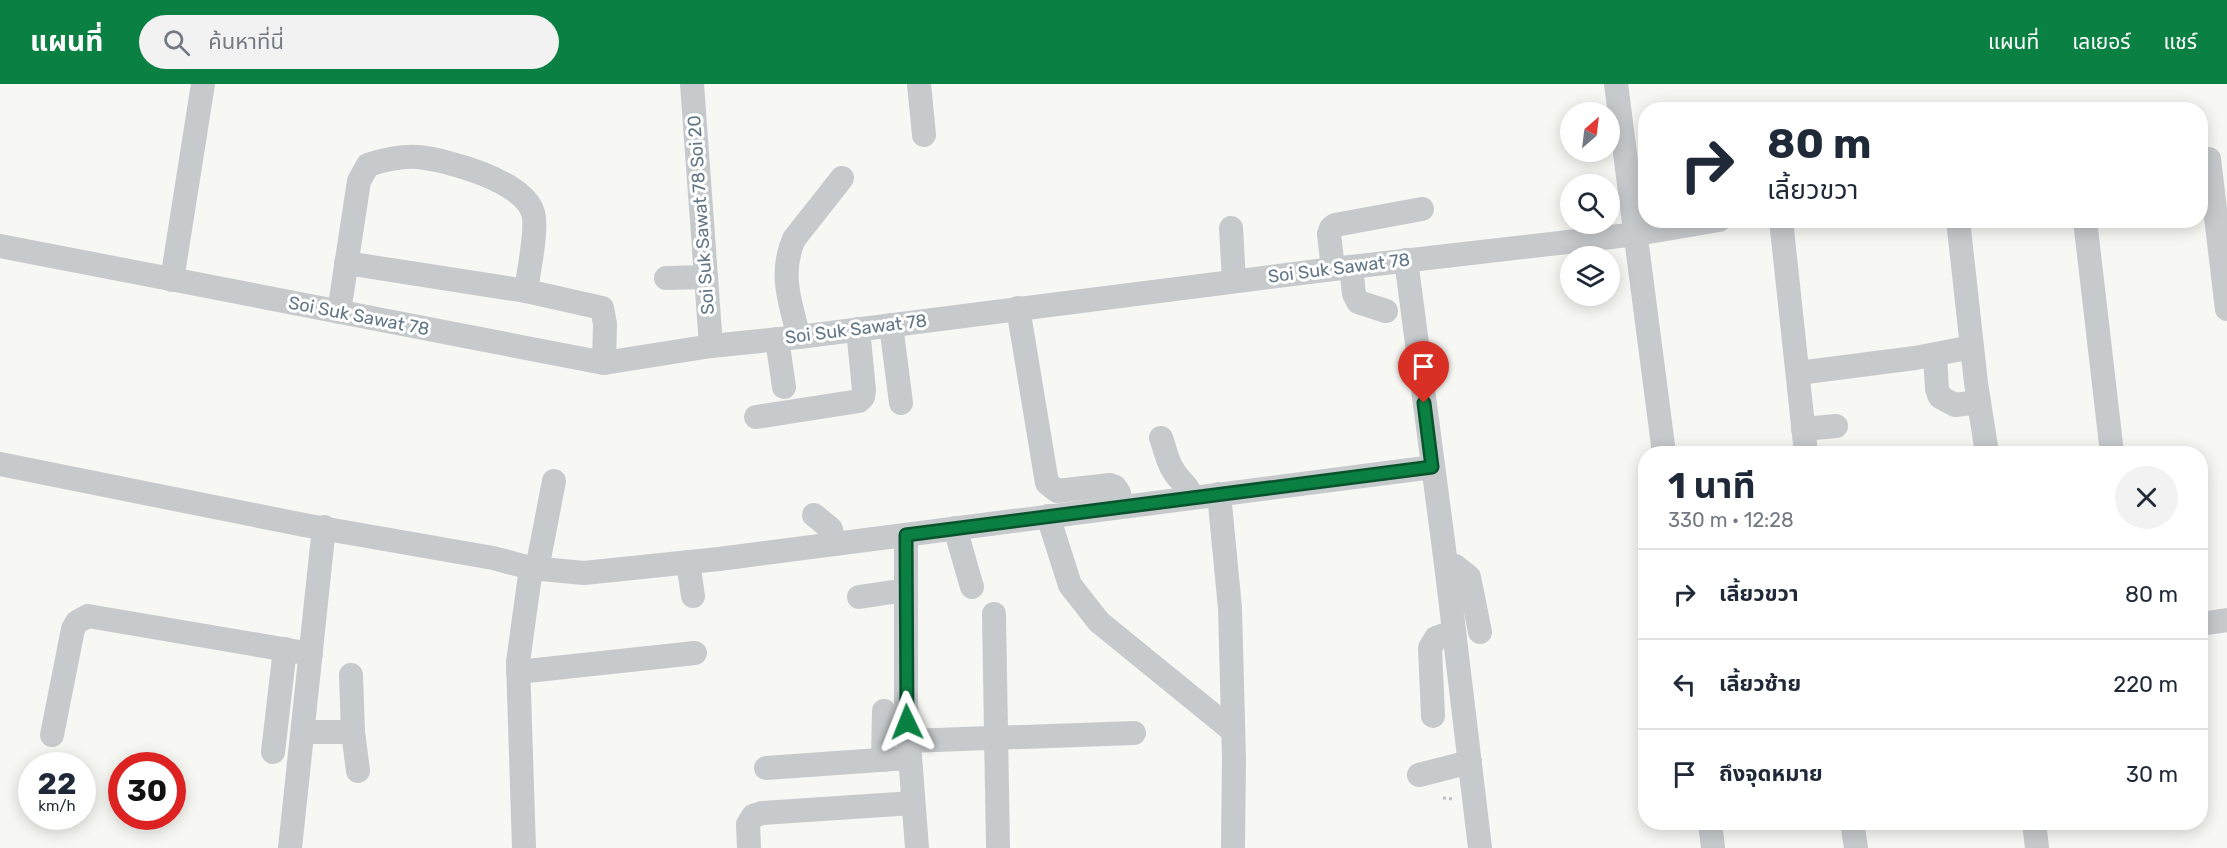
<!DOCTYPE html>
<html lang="th">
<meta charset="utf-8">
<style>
:root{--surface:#fff;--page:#f2f2f3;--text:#1f2937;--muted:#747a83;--line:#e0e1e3;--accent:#0b8043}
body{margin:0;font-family:Rubik,"Noto Sans Thai",sans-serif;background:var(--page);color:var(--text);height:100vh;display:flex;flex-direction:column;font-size:22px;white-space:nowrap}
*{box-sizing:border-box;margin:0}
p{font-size:20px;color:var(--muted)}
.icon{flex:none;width:33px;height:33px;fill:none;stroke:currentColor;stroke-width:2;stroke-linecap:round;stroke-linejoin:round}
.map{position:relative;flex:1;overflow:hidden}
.drawer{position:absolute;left:1638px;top:362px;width:570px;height:384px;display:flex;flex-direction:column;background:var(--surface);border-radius:24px;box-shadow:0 3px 15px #0003}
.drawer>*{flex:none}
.banner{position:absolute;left:1638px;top:18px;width:570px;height:126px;border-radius:24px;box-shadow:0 3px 15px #0003;background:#fff;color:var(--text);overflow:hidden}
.needle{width:39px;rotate:28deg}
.tools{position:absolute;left:1560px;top:18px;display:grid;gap:12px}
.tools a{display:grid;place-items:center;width:60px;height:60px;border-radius:50%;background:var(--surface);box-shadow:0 3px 15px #0003;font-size:30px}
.speed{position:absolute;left:18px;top:668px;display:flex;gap:12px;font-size:30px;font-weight:700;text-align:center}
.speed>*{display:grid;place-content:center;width:78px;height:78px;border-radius:50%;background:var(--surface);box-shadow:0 3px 15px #0003;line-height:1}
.speed small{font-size:15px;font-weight:400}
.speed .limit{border:9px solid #d22;background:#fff;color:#111}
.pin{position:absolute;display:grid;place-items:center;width:51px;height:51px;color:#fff;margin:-62px -26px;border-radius:50% 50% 50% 0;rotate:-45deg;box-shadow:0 0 6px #0007}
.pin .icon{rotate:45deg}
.me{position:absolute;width:66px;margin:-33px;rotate:358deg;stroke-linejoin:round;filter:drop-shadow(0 0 4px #0008)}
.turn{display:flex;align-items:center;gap:21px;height:126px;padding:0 30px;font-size:27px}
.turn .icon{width:78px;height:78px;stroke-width:2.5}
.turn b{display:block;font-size:42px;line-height:51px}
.round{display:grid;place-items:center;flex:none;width:63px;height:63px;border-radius:32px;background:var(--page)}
.summary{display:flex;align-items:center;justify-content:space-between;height:102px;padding:0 30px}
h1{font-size:36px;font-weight:700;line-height:45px}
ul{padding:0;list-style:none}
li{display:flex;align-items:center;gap:18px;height:90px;padding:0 30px;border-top:2px solid var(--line)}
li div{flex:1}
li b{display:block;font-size:22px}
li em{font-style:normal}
header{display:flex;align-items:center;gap:36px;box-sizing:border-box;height:84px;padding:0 30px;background:var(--accent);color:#fff}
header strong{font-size:28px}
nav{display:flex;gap:33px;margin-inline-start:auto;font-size:21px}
.search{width:420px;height:54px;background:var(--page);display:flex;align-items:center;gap:15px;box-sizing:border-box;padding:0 21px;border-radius:33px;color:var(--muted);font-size:22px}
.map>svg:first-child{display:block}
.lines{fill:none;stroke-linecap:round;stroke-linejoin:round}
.path{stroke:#bfc2c4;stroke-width:3;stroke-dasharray:3 3;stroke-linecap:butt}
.minor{stroke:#c6cacd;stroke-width:24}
.route-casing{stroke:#07532c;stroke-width:15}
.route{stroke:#0b8043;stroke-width:10}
.labels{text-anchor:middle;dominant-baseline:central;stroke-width:6;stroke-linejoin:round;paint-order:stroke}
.street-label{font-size:18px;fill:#637787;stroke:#fff}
</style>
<header>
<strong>แผนที่</strong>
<div class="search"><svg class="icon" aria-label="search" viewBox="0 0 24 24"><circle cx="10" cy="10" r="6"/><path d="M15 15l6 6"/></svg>ค้นหาที่นี่</div>
<nav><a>แผนที่</a><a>เลเยอร์</a><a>แชร์</a></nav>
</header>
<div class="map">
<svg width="2227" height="764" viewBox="0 0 2227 764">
<rect width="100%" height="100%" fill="#f7f7f3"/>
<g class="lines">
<polyline class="path" points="1443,714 1453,715"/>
<g class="minor">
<polyline points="692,0 711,262"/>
<polyline points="919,0 924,51"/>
<polyline points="1616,0 1664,369"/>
<polyline points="2209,75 2227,225"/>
<polyline points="1781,136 1806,369"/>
<polyline points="1958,136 1976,299 1987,369"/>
<polyline points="2085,136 2112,369"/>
<polyline points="1231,144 1234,197"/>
<polyline points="0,162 604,279 711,262 799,253 1333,185 1637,150 1719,136"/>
<polyline points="1406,176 1446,480 1480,764"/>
<polyline points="346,179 526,207 602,224 605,240 604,279"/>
<polyline points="1351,183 1354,210 1358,218 1386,227"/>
<polyline points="1333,185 1329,150 1331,144 1335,141 1422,125"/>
<polyline points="666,194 706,193"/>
<polyline points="172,196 203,0"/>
<polyline points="1018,224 1047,399 1057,407 1110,401 1115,403 1119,409 1120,423"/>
<path d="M339,228L359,97L368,81C383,76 402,72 418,73C448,76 524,97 533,129C538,144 528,190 526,207"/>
<polyline points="891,241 901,319"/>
<path d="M799,253C790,219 779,189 794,155L842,94"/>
<polyline points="777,255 784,303"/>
<polyline points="1935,271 1937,305 1940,313 1955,321 1979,318"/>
<polyline points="1798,289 1915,274 1972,263"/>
<polyline points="756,333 859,317 863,313 864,306 858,245"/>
<polyline points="1803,345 1836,342"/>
<path d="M1161,354C1165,364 1167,377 1173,386C1180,399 1186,397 1192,413"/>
<polyline points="0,380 304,441 493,474 531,484 584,489 719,475 1433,383"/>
<polyline points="1219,410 1230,524 1234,675 1233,764"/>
<polyline points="814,431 831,445 834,460"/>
<polyline points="1048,432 1070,501 1099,538 1233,647"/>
<polyline points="955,444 972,503"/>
<polyline points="906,451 906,620 917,764"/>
<polyline points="688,478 693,512"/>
<polyline points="1446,480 1455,482 1469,493 1480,548"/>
<polyline points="537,485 554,397"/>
<polyline points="859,513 906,506"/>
<polyline points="994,530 998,764"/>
<polyline points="2200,540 2227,536"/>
<polyline points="518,588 695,569"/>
<polyline points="351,591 353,648 358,687"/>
<polyline points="1433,632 1430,564 1436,554 1454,548"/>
<polyline points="303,648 353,648"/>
<polyline points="52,651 73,545 77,538 88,532 311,570"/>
<polyline points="908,657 1134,649"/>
<polyline points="273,668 285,565"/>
<polyline points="883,676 884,627"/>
<polyline points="766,684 908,674"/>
<polyline points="1419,691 1470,678"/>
<polyline points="1710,738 1713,764"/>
<polyline points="1852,738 1856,764"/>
<polyline points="2034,738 2037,764"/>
<polyline points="290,764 324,443"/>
<polyline points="524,764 518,578 531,484"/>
<polyline points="749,764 748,740 753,732 762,729 913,719"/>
</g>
</g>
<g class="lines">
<g class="route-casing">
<polyline id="route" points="907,638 906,451 1432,383 1424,319"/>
</g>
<use href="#route" class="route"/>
</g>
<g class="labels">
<g class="street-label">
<text transform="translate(701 131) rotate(-94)">Soi Suk Sawat 78 Soi 20</text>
<text transform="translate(1339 184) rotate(-7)">Soi Suk Sawat 78</text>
<text transform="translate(359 232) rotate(11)">Soi Suk Sawat 78</text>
<text transform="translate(856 245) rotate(-7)">Soi Suk Sawat 78</text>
</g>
</g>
</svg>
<div class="tools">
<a><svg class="needle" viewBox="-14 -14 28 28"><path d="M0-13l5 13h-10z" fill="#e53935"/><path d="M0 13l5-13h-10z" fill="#747a83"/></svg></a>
<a><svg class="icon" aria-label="search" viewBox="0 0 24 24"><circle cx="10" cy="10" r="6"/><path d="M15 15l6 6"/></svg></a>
<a><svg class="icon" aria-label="layers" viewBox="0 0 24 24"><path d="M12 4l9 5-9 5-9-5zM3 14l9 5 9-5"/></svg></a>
</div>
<div class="speed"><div>22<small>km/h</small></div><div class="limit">30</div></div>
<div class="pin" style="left:1424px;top:319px;background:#d93025"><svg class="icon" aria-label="arrive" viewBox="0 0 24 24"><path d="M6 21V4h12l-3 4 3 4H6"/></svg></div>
<svg class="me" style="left:907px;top:638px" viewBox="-20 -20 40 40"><path d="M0-17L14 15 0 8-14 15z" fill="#0b8043" stroke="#fff" stroke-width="4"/></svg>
<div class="banner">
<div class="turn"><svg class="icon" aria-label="right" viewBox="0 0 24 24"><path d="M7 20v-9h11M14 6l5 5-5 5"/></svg><div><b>80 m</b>เลี้ยวขวา</div></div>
</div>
<section class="drawer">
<div class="summary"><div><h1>1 นาที</h1><p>330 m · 12:28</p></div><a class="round"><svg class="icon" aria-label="close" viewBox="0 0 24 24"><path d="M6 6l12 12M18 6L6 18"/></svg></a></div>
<ul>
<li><svg class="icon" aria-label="right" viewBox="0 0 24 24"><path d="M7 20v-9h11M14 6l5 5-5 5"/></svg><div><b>เลี้ยวขวา</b></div><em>80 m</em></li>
<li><svg class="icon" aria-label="left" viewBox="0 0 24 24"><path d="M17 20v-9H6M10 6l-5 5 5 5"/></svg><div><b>เลี้ยวซ้าย</b></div><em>220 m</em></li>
<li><svg class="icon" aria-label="arrive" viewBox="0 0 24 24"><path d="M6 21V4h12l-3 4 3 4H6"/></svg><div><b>ถึงจุดหมาย</b></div><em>30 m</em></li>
</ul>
</section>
</div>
